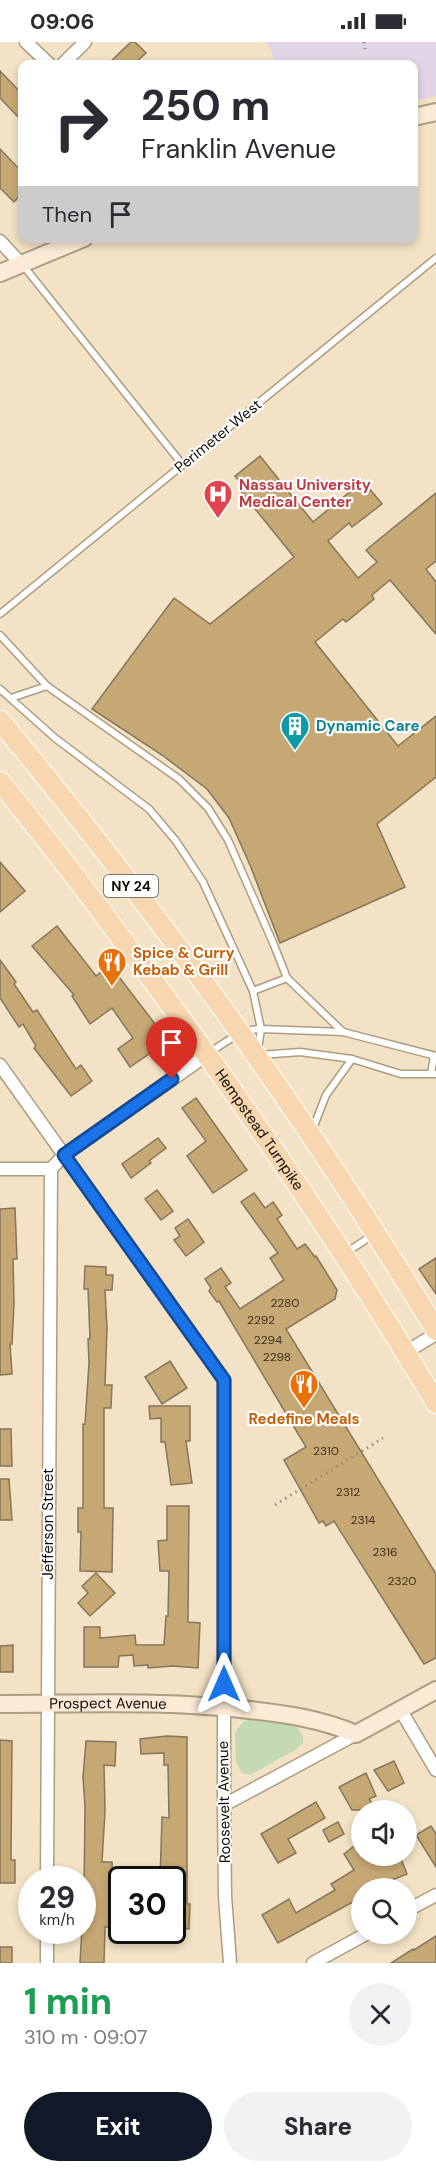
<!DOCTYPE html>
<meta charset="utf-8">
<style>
:root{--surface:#fff;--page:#f2f2f3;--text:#2b2b33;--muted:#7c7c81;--accent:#111827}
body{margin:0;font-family:"DM Sans",sans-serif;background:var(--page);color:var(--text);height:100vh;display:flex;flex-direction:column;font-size:22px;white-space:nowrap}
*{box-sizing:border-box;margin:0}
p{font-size:20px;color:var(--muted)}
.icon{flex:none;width:33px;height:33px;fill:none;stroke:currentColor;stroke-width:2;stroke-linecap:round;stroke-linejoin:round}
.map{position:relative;height:1921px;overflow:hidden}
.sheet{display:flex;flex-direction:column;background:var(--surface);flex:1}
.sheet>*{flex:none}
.guide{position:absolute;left:18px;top:18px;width:400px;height:183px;border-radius:12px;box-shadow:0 3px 9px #0003;background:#fff;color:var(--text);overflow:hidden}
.controls{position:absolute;left:351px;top:1758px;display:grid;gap:12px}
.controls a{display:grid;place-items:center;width:66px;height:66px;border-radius:50%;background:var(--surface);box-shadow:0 3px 9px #0003;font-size:30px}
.speed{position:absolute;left:18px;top:1824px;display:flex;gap:12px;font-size:30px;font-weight:700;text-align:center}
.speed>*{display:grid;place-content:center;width:78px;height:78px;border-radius:50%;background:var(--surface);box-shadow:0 3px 9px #0003;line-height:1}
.speed small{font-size:15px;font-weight:400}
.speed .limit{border:3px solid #111;border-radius:9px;background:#fff;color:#111}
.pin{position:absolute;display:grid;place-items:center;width:51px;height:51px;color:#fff;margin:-62px -26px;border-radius:50% 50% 50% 0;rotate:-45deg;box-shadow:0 0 6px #0007}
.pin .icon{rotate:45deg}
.me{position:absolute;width:66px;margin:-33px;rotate:0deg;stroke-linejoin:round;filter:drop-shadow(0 0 4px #0008)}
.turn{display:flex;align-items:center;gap:21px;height:126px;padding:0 24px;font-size:27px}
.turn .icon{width:78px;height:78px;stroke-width:2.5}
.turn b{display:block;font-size:42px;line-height:51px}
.then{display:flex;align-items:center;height:57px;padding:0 24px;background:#0003;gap:12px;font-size:22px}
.round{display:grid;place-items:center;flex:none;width:63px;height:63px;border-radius:32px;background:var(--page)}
.head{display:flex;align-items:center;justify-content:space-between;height:102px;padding:0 24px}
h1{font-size:36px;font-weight:800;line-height:45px;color:#1e9e55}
.cta{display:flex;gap:12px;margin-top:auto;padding:12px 24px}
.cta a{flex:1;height:69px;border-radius:36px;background:var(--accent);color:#fff;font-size:24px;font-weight:800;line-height:69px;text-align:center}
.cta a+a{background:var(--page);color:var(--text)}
.status{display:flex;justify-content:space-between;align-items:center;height:42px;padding:0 30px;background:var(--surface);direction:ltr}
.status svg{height:16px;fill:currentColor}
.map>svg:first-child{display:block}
.education{fill:#e3d5e8}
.green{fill:#c4dab4}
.building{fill:#c6a874;stroke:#85765c;stroke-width:1.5}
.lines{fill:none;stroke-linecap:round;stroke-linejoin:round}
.lane-casing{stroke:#ad9d81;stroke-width:9}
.street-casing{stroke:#ad9d81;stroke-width:15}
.secondary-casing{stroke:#ad9d81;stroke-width:20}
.primary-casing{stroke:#fff;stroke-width:22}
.path{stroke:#978b77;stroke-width:3;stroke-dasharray:1.5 4.5;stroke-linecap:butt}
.lane{stroke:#fff;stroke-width:6}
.street{stroke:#fff;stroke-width:12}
.secondary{stroke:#fcead7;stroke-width:16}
.primary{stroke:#f8d6af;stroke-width:20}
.route-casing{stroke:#114b97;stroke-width:15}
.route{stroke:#1a73e8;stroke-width:10}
.labels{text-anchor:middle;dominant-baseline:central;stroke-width:4.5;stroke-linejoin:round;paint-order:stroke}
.number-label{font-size:12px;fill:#3e321f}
.shield{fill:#fff;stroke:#58544f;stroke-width:1.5}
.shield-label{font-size:14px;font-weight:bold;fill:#100b03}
.street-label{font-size:15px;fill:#100b03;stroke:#fff}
.health-label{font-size:15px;font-weight:bold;fill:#be3a42;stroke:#fff;text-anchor:start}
.culture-label{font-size:15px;font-weight:bold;fill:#0d838f;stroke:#fff;text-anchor:start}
.food-label{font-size:15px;font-weight:bold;fill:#c56008;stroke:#fff;text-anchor:start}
</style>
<div class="status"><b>09:06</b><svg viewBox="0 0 49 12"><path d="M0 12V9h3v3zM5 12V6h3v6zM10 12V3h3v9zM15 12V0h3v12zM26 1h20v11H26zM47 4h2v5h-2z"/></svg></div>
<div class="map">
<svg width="436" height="1921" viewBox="0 0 436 1921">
<rect width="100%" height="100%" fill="#f3e2c5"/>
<polygon class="education" points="267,0 436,0 436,54 414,59 414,22 276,22"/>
<polygon class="green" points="248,1678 296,1683 303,1694 303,1701 295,1708 250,1733 242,1731 236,1721 235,1690 243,1680"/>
<g class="building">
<polygon points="131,0 135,0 146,11 134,22 108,22"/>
<polygon points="0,29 22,52 22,79 0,56"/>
<polygon points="0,107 22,130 22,151 14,160 0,146"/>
<polygon points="260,414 313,480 363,439 382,462 352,485 349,481 328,499 358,536 377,520 366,508 436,451 436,519 426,527 436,540 436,592 390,538 372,553 374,557 346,580 343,577 315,600 398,704 436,674 436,735 377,782 405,845 280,901 250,823 229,776 207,747 162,713 92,667 174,556 210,582 294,515 239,447 243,444 235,434"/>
<polygon points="0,820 25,849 0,870"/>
<polygon points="57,884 96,934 110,923 168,999 130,1025 118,1007 133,996 112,966 90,982 72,954 74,953 32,904"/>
<polygon points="0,918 16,940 14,942 33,970 37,968 76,1027 81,1023 92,1039 71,1054 34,1006 36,1004 23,982 19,985 0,956"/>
<polygon points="196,1056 247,1128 213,1151 187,1114 206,1099 182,1066"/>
<polygon points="158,1096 166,1106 149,1119 151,1121 131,1136 122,1122"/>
<polygon points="157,1148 173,1169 161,1178 145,1157"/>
<polygon points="254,1151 265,1166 273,1160 282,1173 277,1177 297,1207 305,1202 315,1215 316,1214 337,1248 335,1257 286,1287 436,1532 436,1616 424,1622 334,1479 326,1484 323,1479 319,1481 284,1418 306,1405 219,1259 217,1260 209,1249 211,1246 205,1237 221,1226 231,1241 225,1245 240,1267 284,1238 270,1216 278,1211 241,1160"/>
<polygon points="15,1166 17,1217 13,1217 14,1261 12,1302 10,1302 12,1332 0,1333 0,1167"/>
<polygon points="188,1177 204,1200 186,1214 174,1198 180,1194 175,1186"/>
<polygon points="436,1216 436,1252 419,1227"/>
<polygon points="85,1224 106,1225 106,1233 113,1233 112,1248 105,1248 107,1286 105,1343 112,1343 111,1366 104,1366 104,1466 113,1466 112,1530 80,1529 81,1490 78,1490 78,1466 83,1466 83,1382 85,1382 89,1321 88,1297 90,1297 88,1247 84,1247"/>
<polygon points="170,1319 187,1346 162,1362 145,1335"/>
<polygon points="149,1364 190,1364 190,1399 186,1399 192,1441 171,1443 165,1400 161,1400 161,1376 150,1377"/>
<polygon points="0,1387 11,1387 12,1424 0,1424"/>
<polygon points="0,1437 9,1437 12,1478 0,1478"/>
<polygon points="167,1464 189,1464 188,1580 200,1581 198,1626 173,1624 148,1626 148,1623 134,1624 133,1613 119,1614 118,1625 84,1625 84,1585 100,1585 100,1596 135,1593 136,1603 164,1603 166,1574 168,1574 169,1529 160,1529 158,1499 167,1498"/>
<polygon points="96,1531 115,1551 90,1574 78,1561 88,1551 82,1544"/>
<polygon points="13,1603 13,1630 0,1630 0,1604"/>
<polygon points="167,1694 187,1695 187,1862 190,1862 189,1887 172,1885 172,1838 160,1838 162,1775 169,1776 168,1723 164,1723 164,1711 141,1712 140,1697"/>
<polygon points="0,1698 12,1699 11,1818 15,1818 15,1841 0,1841"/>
<polygon points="86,1699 116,1700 115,1724 104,1723 105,1769 102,1820 112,1820 113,1843 111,1885 105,1885 104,1921 80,1921 84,1850 85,1765 83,1735"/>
<polygon points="394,1719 404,1741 388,1749 374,1728"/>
<polygon points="366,1731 376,1754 369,1757 377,1768 352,1768 339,1745"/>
<polygon points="316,1760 325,1776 288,1797 296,1811 278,1821 261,1792"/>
<polygon points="338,1780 344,1792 329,1800 323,1788"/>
<polygon points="431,1784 436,1792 436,1825 416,1793"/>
<polygon points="362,1798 362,1814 400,1814 407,1832 372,1846 362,1846 362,1855 278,1901 262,1873 289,1857 296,1871 335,1848 331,1842 354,1828 344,1812"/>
<polygon points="436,1894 436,1921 391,1921 413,1907 414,1908"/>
<rect x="0" y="1905" width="12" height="16"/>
</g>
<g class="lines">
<g class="lane-casing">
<g id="lane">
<polyline points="22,222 182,422"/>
<polyline points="0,572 436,216"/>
<polyline points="0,593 47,644 179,737 208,766 228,798 274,903 287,936 343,990"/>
<polyline points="0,647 55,696 149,767 176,799 203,840 253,949 261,987 258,1007"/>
<polyline points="11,656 47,644"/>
<polyline points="253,949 287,936"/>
<path d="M209,1011C226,1000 241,987 261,987L343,990L436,1014"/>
<polyline points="260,1013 300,1010 352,1017 401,1032 436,1032"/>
<polyline points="431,1032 434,1014"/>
<polyline points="312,1089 326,1053 352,1017"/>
<polyline points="347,1210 373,1193"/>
</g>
</g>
<g class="street-casing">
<g id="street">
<polyline points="26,0 49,22"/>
<polyline points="63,22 85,0"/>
<polyline points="0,199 21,222"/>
<polyline points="0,1023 224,1338 224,1763 225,1854 230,1921"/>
<polyline points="0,1127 51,1127 64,1113 208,1012"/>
<polyline points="406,1310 436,1292"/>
<polyline points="400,1667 436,1728"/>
<polyline points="224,1763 356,1692"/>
<polyline points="47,1838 51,1127"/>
<polyline points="406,1869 436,1853"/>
<polyline points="47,1921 47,1888"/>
<polyline points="313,1921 366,1892"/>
</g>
</g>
<g class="secondary-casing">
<g id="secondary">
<polyline points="414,75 436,70"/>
<polyline points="0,231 84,196"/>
<path id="s1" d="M0,1662C83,1662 166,1658 249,1668C286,1672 321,1677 356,1692L436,1648"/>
</g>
</g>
<g class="primary-casing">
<g id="primary">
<path d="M0,679C160,871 306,1075 436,1288"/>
<path id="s2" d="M0,740C48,798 94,859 139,920C245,1062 345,1208 436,1361"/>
</g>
</g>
<g class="path">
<polyline points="364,0 365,7"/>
<polyline points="275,1463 383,1396"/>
</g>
<use href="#lane" class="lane"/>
<use href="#street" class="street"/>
<use href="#secondary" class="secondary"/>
<use href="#primary" class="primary"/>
</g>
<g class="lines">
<g class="route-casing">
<polyline id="route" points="172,1037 64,1113 224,1338 224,1642"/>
</g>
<use href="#route" class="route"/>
</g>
<defs>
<g id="hospital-pin" transform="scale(1.5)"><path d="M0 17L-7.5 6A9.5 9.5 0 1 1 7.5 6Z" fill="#e0444e" stroke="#fff"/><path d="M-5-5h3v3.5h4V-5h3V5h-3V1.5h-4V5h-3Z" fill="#fff"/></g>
<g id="building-pin" transform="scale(1.5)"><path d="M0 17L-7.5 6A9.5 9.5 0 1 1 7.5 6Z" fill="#0f9aa8" stroke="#fff"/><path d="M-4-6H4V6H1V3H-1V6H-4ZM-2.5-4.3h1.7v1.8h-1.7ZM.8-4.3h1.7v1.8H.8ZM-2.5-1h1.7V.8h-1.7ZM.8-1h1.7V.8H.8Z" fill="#fff"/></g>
<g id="restaurant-pin" transform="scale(1.5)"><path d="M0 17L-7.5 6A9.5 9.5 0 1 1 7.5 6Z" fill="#e8710a" stroke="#fff"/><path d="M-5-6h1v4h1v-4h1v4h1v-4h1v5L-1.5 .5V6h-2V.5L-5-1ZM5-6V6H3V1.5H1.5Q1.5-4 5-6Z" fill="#fff"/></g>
</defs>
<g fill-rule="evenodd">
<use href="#hospital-pin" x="218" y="452"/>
<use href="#building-pin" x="295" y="684"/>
<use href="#restaurant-pin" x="112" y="920"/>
<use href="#restaurant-pin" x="304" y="1342"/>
</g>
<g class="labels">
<g class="number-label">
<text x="285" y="1261">2280</text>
<text x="261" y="1278">2292</text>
<text x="268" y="1298">2294</text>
<text x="277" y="1315">2298</text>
<text x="326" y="1409">2310</text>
<text x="348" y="1450">2312</text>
<text x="363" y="1478">2314</text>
<text x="385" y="1510">2316</text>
<text x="402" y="1539">2320</text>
</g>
<rect class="shield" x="104" y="833" width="54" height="22" rx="4.5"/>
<g class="shield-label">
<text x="131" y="844">NY 24</text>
</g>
<g class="street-label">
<text transform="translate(218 394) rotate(-39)">Perimeter West</text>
<text stroke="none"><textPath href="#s2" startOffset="434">Hempstead Turnpike</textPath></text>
<text transform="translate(48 1482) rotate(-90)">Jefferson Street</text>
<text stroke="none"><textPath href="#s1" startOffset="108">Prospect Avenue</textPath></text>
<text transform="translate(224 1760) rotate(-91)">Roosevelt Avenue</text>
</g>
<g class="health-label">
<text x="239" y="443">Nassau University<tspan x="239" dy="17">Medical Center</tspan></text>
</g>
<g class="culture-label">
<text x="316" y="684">Dynamic Care</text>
</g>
<g class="food-label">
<text x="133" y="911">Spice &amp; Curry<tspan x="133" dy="17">Kebab &amp; Grill</tspan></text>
<text x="304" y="1377" text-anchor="middle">Redefine Meals</text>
</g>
</g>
</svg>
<div class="controls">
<a><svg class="icon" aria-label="sound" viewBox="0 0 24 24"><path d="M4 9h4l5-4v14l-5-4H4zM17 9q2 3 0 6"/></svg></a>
<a><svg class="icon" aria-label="search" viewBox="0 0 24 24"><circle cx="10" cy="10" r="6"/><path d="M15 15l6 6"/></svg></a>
</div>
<div class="speed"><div>29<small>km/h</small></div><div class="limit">30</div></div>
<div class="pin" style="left:172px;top:1037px;background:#d93025"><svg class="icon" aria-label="arrive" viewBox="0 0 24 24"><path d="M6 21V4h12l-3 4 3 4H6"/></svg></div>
<svg class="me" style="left:224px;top:1642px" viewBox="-20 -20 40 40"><path d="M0-17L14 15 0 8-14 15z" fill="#1a73e8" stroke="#fff" stroke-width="4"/></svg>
<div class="guide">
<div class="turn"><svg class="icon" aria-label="right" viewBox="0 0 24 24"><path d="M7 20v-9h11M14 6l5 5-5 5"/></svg><div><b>250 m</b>Franklin Avenue</div></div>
<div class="then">Then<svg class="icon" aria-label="arrive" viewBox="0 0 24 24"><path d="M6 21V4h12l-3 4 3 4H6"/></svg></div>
</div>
</div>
<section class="sheet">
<div class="head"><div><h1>1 min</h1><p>310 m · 09:07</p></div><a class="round"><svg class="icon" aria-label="close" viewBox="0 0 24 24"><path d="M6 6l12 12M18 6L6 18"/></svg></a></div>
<div class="cta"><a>Exit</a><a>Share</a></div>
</section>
